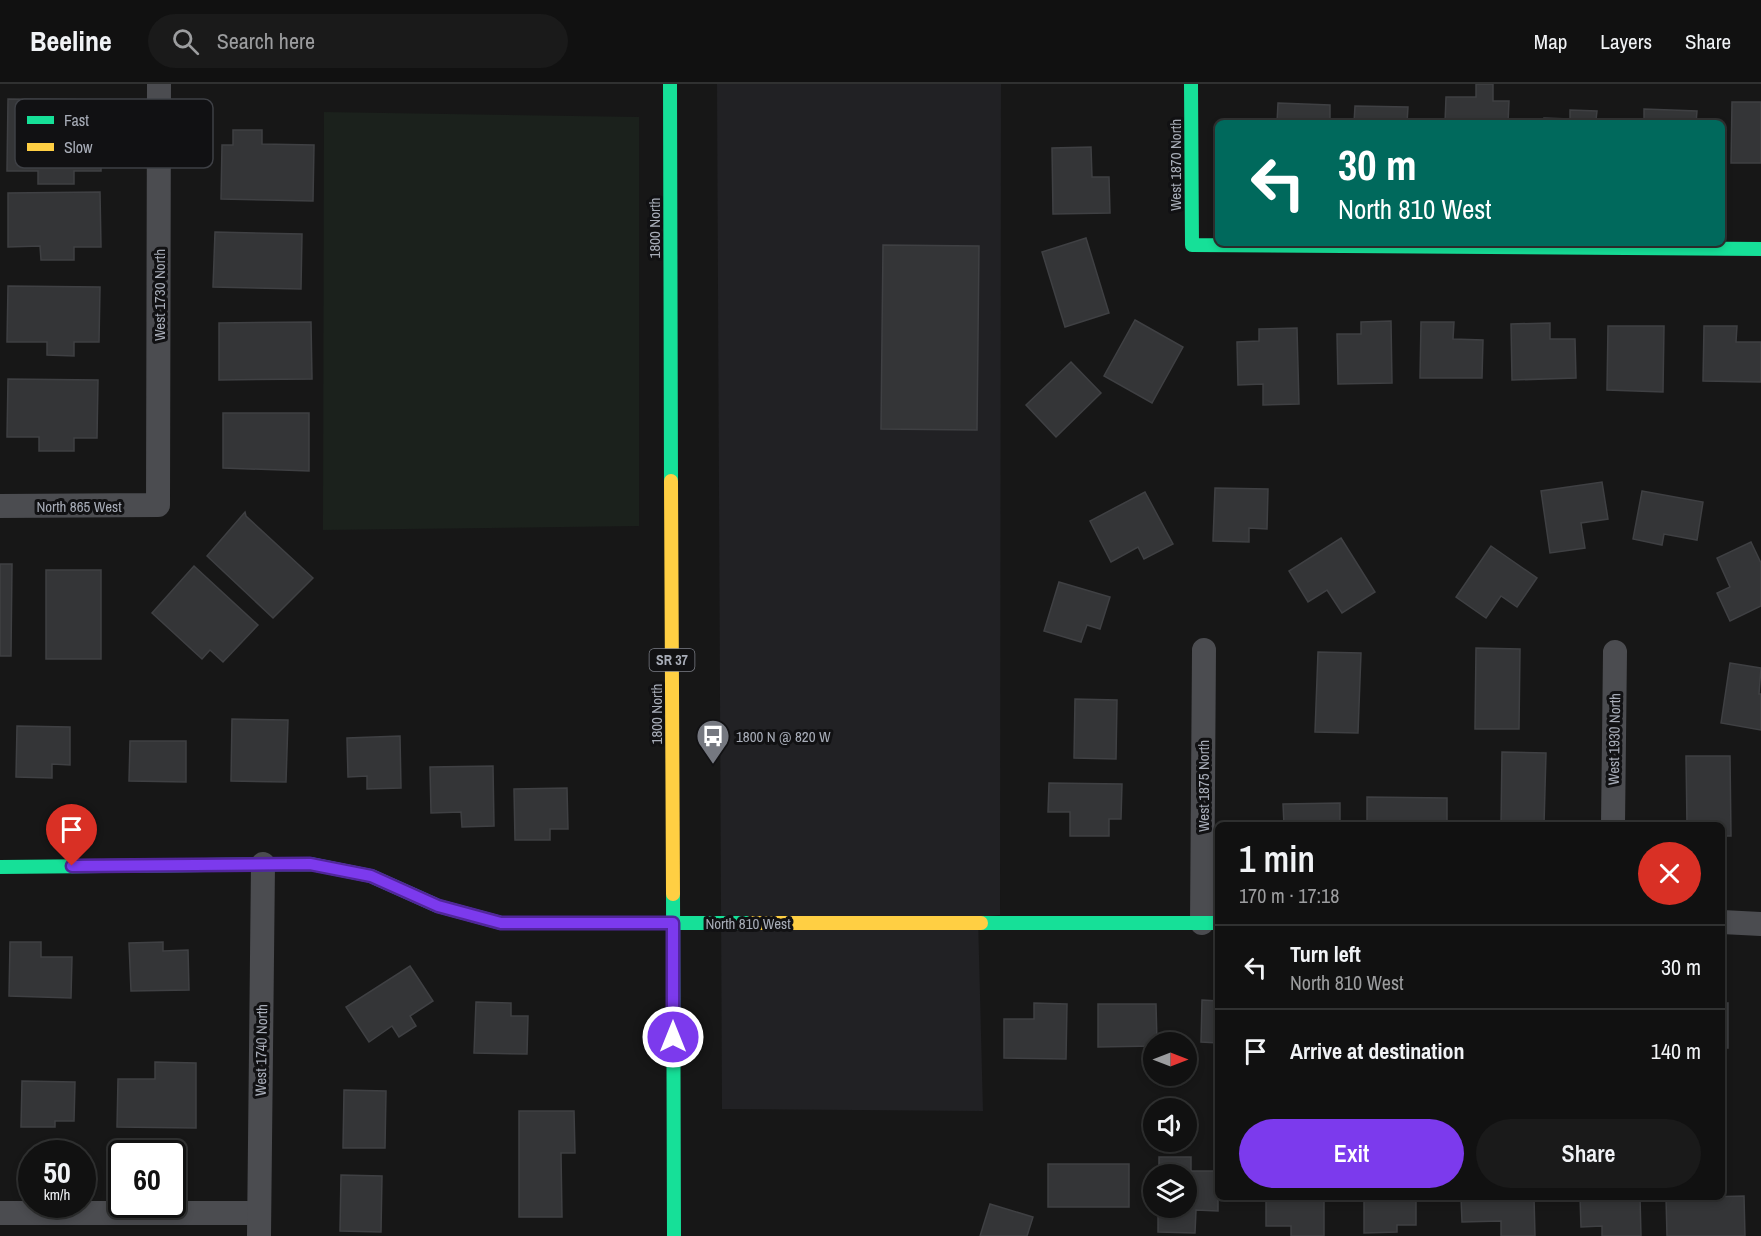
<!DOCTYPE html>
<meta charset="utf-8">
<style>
:root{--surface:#111;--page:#1a1a1a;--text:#f1f3f6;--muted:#9c9d9f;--line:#303131;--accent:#7c3aed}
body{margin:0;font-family:"Archivo Narrow",sans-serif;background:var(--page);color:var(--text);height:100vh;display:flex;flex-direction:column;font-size:22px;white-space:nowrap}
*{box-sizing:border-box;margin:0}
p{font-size:20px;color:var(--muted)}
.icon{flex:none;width:33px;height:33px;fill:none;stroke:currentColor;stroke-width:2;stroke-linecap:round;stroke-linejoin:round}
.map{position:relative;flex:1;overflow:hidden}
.side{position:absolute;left:1215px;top:738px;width:510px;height:378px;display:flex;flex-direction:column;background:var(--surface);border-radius:9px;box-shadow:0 3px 9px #0003,0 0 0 2px var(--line)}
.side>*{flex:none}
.guide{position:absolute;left:1215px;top:36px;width:510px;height:126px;border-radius:9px;box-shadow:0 3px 9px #0003,0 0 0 2px var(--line);background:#00695c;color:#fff;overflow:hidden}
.needle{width:39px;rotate:90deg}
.tools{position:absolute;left:1143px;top:948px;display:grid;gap:12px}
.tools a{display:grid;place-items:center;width:54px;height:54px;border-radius:50%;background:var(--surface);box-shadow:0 3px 9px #0003,0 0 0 2px var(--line);font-size:30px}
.speed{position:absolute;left:18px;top:1056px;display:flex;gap:12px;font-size:30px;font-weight:700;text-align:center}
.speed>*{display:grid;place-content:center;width:78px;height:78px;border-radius:50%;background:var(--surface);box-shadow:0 3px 9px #0003,0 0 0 2px var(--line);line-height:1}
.speed small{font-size:15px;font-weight:400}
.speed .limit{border:3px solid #111;border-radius:9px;background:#fff;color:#111}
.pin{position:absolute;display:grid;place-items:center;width:51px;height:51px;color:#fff;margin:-62px -26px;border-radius:50% 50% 50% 0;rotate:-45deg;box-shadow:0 0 6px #0007}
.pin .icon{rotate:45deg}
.me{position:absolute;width:66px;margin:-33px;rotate:0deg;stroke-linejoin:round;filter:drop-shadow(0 0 4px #0008)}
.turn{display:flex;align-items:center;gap:21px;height:126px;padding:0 24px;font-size:27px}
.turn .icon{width:78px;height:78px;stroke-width:2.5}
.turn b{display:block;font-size:42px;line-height:51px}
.round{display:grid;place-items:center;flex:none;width:63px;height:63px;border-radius:32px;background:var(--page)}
.headline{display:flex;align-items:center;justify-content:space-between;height:102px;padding:0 24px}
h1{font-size:36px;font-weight:600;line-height:45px}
.cta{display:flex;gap:12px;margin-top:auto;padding:12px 24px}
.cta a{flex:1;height:69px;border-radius:36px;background:var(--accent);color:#fff;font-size:24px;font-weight:600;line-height:69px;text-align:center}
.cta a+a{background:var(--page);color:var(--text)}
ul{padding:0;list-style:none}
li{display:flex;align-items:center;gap:18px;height:84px;padding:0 24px;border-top:2px solid var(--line)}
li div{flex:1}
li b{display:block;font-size:22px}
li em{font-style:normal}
header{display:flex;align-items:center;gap:36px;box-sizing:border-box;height:84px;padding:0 30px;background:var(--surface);border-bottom:2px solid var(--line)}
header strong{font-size:28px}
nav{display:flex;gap:33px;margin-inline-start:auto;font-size:21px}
.search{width:420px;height:54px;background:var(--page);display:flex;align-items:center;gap:15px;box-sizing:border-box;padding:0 21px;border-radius:33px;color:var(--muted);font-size:22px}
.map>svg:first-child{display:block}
.built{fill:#212124}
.green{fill:#1b211c}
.building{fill:#343537;stroke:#3f4043;stroke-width:1.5}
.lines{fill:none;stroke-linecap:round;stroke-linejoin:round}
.street{stroke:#4b4c50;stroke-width:24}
.fast{stroke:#16e098;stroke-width:14}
.slow{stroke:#ffcf43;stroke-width:14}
.route-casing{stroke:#51269a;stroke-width:15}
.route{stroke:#7c3aed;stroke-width:10}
.labels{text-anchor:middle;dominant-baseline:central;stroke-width:6;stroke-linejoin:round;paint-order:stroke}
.shield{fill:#111113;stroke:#7b7e86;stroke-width:1.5}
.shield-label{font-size:14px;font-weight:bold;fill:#a8adb8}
.street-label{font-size:15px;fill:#a8adb8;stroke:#111113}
.poi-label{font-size:15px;fill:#a8adb8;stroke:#111113;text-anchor:start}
.key{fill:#111113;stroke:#3e4045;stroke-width:1.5}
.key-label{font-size:16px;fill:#a8adb8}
</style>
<header>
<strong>Beeline</strong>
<div class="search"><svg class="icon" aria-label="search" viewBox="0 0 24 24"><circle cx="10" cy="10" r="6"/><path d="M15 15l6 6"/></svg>Search here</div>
<nav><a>Map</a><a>Layers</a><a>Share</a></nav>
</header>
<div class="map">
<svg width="1761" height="1152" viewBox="0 0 1761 1152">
<rect width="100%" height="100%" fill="#171717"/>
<polygon class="built" points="717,0 1001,0 1000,831 978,833 983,1027 722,1025"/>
<polygon class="green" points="324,28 639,33 639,442 323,446"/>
<g class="building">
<polygon points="1476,0 1493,0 1493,17 1509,17 1508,39 1445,39 1446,13 1476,13"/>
<polygon points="8,15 101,16 101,87 74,87 74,100 38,100 38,87 7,87"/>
<polygon points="1732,18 1761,18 1761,79 1731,79"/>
<polygon points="1278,19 1330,21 1330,39 1277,39"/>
<polygon points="1355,22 1408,23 1407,39 1354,39"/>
<polygon points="1644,25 1697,27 1696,39 1644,39"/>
<polygon points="1570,26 1597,27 1596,36 1620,36 1620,39 1544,39 1544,34 1570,35"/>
<polygon points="233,46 262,46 262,60 314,61 313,117 221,115 222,61 233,61"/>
<polygon points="1091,63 1092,93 1109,93 1110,129 1053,130 1052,64"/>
<polygon points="100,108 101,163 74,163 74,176 41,176 40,162 8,163 8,109"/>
<polygon points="215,148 302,150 301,205 213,203"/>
<polygon points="1086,154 1109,229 1065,243 1042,168"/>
<polygon points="883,161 979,162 977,346 881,345"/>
<polygon points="8,202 100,203 99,258 74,258 74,272 47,271 47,258 7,258"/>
<polygon points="1135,236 1183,263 1152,319 1104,292"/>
<polygon points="1391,237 1392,299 1338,300 1337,250 1361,250 1361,238"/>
<polygon points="311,238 312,295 219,296 219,239"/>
<polygon points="1421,238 1454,238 1453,255 1483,256 1482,294 1420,294"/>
<polygon points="1550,239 1550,255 1575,255 1576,294 1512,296 1511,240"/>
<polygon points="1608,242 1664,242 1663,308 1607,306"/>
<polygon points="1704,242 1737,242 1736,258 1761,258 1761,298 1703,297"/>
<polygon points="1297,244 1299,320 1263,321 1263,300 1238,301 1237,258 1259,257 1259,245"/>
<polygon points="1071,278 1101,309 1056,353 1026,321"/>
<polygon points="8,295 98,296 97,354 74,354 74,367 39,367 39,353 7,353"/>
<polygon points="223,329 309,329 309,387 223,384"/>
<polygon points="1602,398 1608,435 1581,439 1585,464 1550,469 1541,407"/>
<polygon points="1215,404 1268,405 1267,445 1249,444 1249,458 1213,457"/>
<polygon points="1642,407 1703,418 1697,456 1664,450 1662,461 1633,455"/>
<polygon points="1145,408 1173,460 1144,475 1138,463 1111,478 1090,437"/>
<polygon points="245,428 246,432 313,494 273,534 207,472"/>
<polygon points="1341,454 1375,508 1342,529 1327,506 1308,518 1289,487"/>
<polygon points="1751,458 1761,479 1761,522 1730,537 1717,509 1730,503 1717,474"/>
<polygon points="1491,462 1537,494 1517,523 1501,512 1486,534 1456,513"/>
<polygon points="0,480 12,480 11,572 0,572"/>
<polygon points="194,482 258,541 223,578 210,566 202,575 152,529"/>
<rect x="46" y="486" width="55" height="89"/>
<polygon points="1059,498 1110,513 1100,545 1087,541 1081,558 1044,547"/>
<polygon points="1476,564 1520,565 1519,645 1475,645"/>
<polygon points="1318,568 1361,569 1358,649 1315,648"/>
<polygon points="1730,579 1761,584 1759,610 1761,610 1761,646 1721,639"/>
<polygon points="1075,615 1117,616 1116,675 1074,674"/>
<polygon points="232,635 288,636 286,698 231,697"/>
<polygon points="17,642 70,643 70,681 52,680 52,694 16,693"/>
<polygon points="400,652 401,704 367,705 367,692 348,693 347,654"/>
<polygon points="130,657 186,657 186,698 129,697"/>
<polygon points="1502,668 1546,669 1544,741 1501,741"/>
<polygon points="1686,672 1730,672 1731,752 1722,752 1722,741 1687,741"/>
<polygon points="493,682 494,742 462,743 461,728 431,729 430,683"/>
<polygon points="1049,699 1122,700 1121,735 1109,735 1109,752 1070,752 1070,728 1048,728"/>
<polygon points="567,704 568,745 550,745 550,756 515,756 514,705"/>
<polygon points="1367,713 1447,714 1447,741 1367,741"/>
<polygon points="1340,719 1340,741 1284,741 1283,720"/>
<polygon points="10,858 41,858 41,873 72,873 71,914 9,912"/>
<polygon points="163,858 163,867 188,866 189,906 131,907 129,859"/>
<polygon points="410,882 433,917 410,932 416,942 399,953 392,942 369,958 346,923"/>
<polygon points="1202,916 1218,917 1218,959 1201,958"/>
<polygon points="476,918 511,919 511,932 528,932 527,970 474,969"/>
<polygon points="1034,919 1067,920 1066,975 1004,974 1004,935 1034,935"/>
<rect x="1722" y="919" width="6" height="45"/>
<polygon points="1098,920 1156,920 1157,958 1154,958 1154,962 1098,963"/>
<polygon points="155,978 196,979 196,1044 117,1043 118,995 155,995"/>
<polygon points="22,997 75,998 74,1037 55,1037 55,1043 21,1043"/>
<polygon points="344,1006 386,1007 385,1064 343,1064"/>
<polygon points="519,1027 574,1027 575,1069 561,1069 562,1133 519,1133"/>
<polygon points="1159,1073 1191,1073 1191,1087 1218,1087 1218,1127 1196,1126 1195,1149 1158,1148 1158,1124 1186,1124 1186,1090 1159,1090"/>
<rect x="1048" y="1080" width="81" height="43"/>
<polygon points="341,1091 382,1092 381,1148 340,1147"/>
<polygon points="1744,1112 1745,1152 1667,1152 1666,1114"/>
<polygon points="1266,1113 1324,1113 1324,1152 1291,1152 1291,1142 1266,1142"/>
<polygon points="1364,1113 1416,1113 1416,1141 1397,1141 1397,1148 1364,1149"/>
<polygon points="1461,1113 1534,1113 1535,1152 1501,1152 1501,1137 1462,1138"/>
<polygon points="1580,1113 1640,1113 1641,1152 1602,1152 1602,1142 1581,1143"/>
<polygon points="990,1120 1033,1133 1027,1152 980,1152"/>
</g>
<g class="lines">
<g class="street">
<polyline points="0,422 158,421 159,0"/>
<polyline points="1613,741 1615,568"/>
<polyline points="1722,838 1761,840"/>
<polyline points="1202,839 1204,566"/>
<polyline points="0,1129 259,1129"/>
<polyline points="259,1152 263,780"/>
</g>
<g class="fast">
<polyline points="670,0 671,397"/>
<polyline points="1191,0 1192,161 1761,165"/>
<polyline points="0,783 311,780 371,792 438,822 501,839 751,839"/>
<polyline points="673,810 674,1152"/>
<polyline points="981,839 1218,839"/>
</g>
<g class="slow">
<polyline points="671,397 673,810"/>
<polyline points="751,839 981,839"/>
</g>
</g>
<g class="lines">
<g class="route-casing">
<polyline id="route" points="72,782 310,780 371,792 438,822 501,839 673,839 673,953"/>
</g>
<use href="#route" class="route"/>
</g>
<defs>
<g id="bus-pin" transform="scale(1.725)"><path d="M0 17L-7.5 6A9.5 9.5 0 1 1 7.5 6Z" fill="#757880" stroke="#111113"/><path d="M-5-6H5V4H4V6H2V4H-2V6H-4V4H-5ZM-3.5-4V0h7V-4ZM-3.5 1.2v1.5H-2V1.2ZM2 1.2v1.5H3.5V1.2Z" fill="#fff"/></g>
</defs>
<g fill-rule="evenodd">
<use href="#bus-pin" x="713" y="652"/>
</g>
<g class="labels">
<rect class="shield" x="649.5" y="565" width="45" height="22" rx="4.5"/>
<g class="shield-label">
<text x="672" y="576">SR 37</text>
</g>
<g class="street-label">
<text transform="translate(1175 81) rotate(-90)">West 1870 North</text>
<text transform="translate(654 144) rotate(-90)">1800 North</text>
<text transform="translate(159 211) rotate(-90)">West 1730 North</text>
<text x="79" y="422">North 865 West</text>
<text transform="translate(656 630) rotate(-90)">1800 North</text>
<text transform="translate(1614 655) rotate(-89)">West 1930 North</text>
<text transform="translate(1203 702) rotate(-90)">West 1875 North</text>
<text x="748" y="839">North 810 West</text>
<text transform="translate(261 966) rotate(-89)">West 1740 North</text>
</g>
<g class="poi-label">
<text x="736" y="652">1800 N @ 820 W</text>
</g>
</g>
<rect x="15" y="15" width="198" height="69" rx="9" class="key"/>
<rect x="27" y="32" width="27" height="8" fill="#16e098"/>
<rect x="27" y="59" width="27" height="8" fill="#ffcf43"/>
<g class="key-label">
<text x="64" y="42">Fast</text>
<text x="64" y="69">Slow</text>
</g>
</svg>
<div class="tools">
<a><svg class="needle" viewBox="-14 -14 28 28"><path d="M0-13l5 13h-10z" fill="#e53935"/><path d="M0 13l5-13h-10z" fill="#9c9d9f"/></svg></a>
<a><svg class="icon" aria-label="sound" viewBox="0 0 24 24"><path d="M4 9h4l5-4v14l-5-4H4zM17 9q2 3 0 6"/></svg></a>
<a><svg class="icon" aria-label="layers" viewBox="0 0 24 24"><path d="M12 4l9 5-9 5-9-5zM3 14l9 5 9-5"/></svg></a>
</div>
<div class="speed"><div>50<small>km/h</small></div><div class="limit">60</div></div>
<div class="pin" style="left:72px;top:782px;background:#d93025"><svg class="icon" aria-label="arrive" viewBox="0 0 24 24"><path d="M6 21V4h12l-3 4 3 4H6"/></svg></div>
<svg class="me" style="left:673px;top:953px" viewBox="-20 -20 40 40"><circle r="17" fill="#7c3aed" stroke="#fff" stroke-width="3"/><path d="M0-11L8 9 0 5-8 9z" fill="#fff"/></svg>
<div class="guide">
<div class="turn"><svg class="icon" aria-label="left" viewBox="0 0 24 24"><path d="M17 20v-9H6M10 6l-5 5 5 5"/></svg><div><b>30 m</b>North 810 West</div></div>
</div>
<section class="side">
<div class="headline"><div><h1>1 min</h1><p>170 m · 17:18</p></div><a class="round" style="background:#d93025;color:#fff"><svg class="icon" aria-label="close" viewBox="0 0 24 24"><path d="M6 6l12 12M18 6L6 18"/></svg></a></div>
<ul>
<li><svg class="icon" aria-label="left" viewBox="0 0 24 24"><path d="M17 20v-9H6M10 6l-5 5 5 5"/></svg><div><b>Turn left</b><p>North 810 West</p></div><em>30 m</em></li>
<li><svg class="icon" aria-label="arrive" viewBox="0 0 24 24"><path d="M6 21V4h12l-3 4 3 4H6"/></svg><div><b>Arrive at destination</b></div><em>140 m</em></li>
</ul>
<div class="cta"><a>Exit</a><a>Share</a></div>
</section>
</div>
